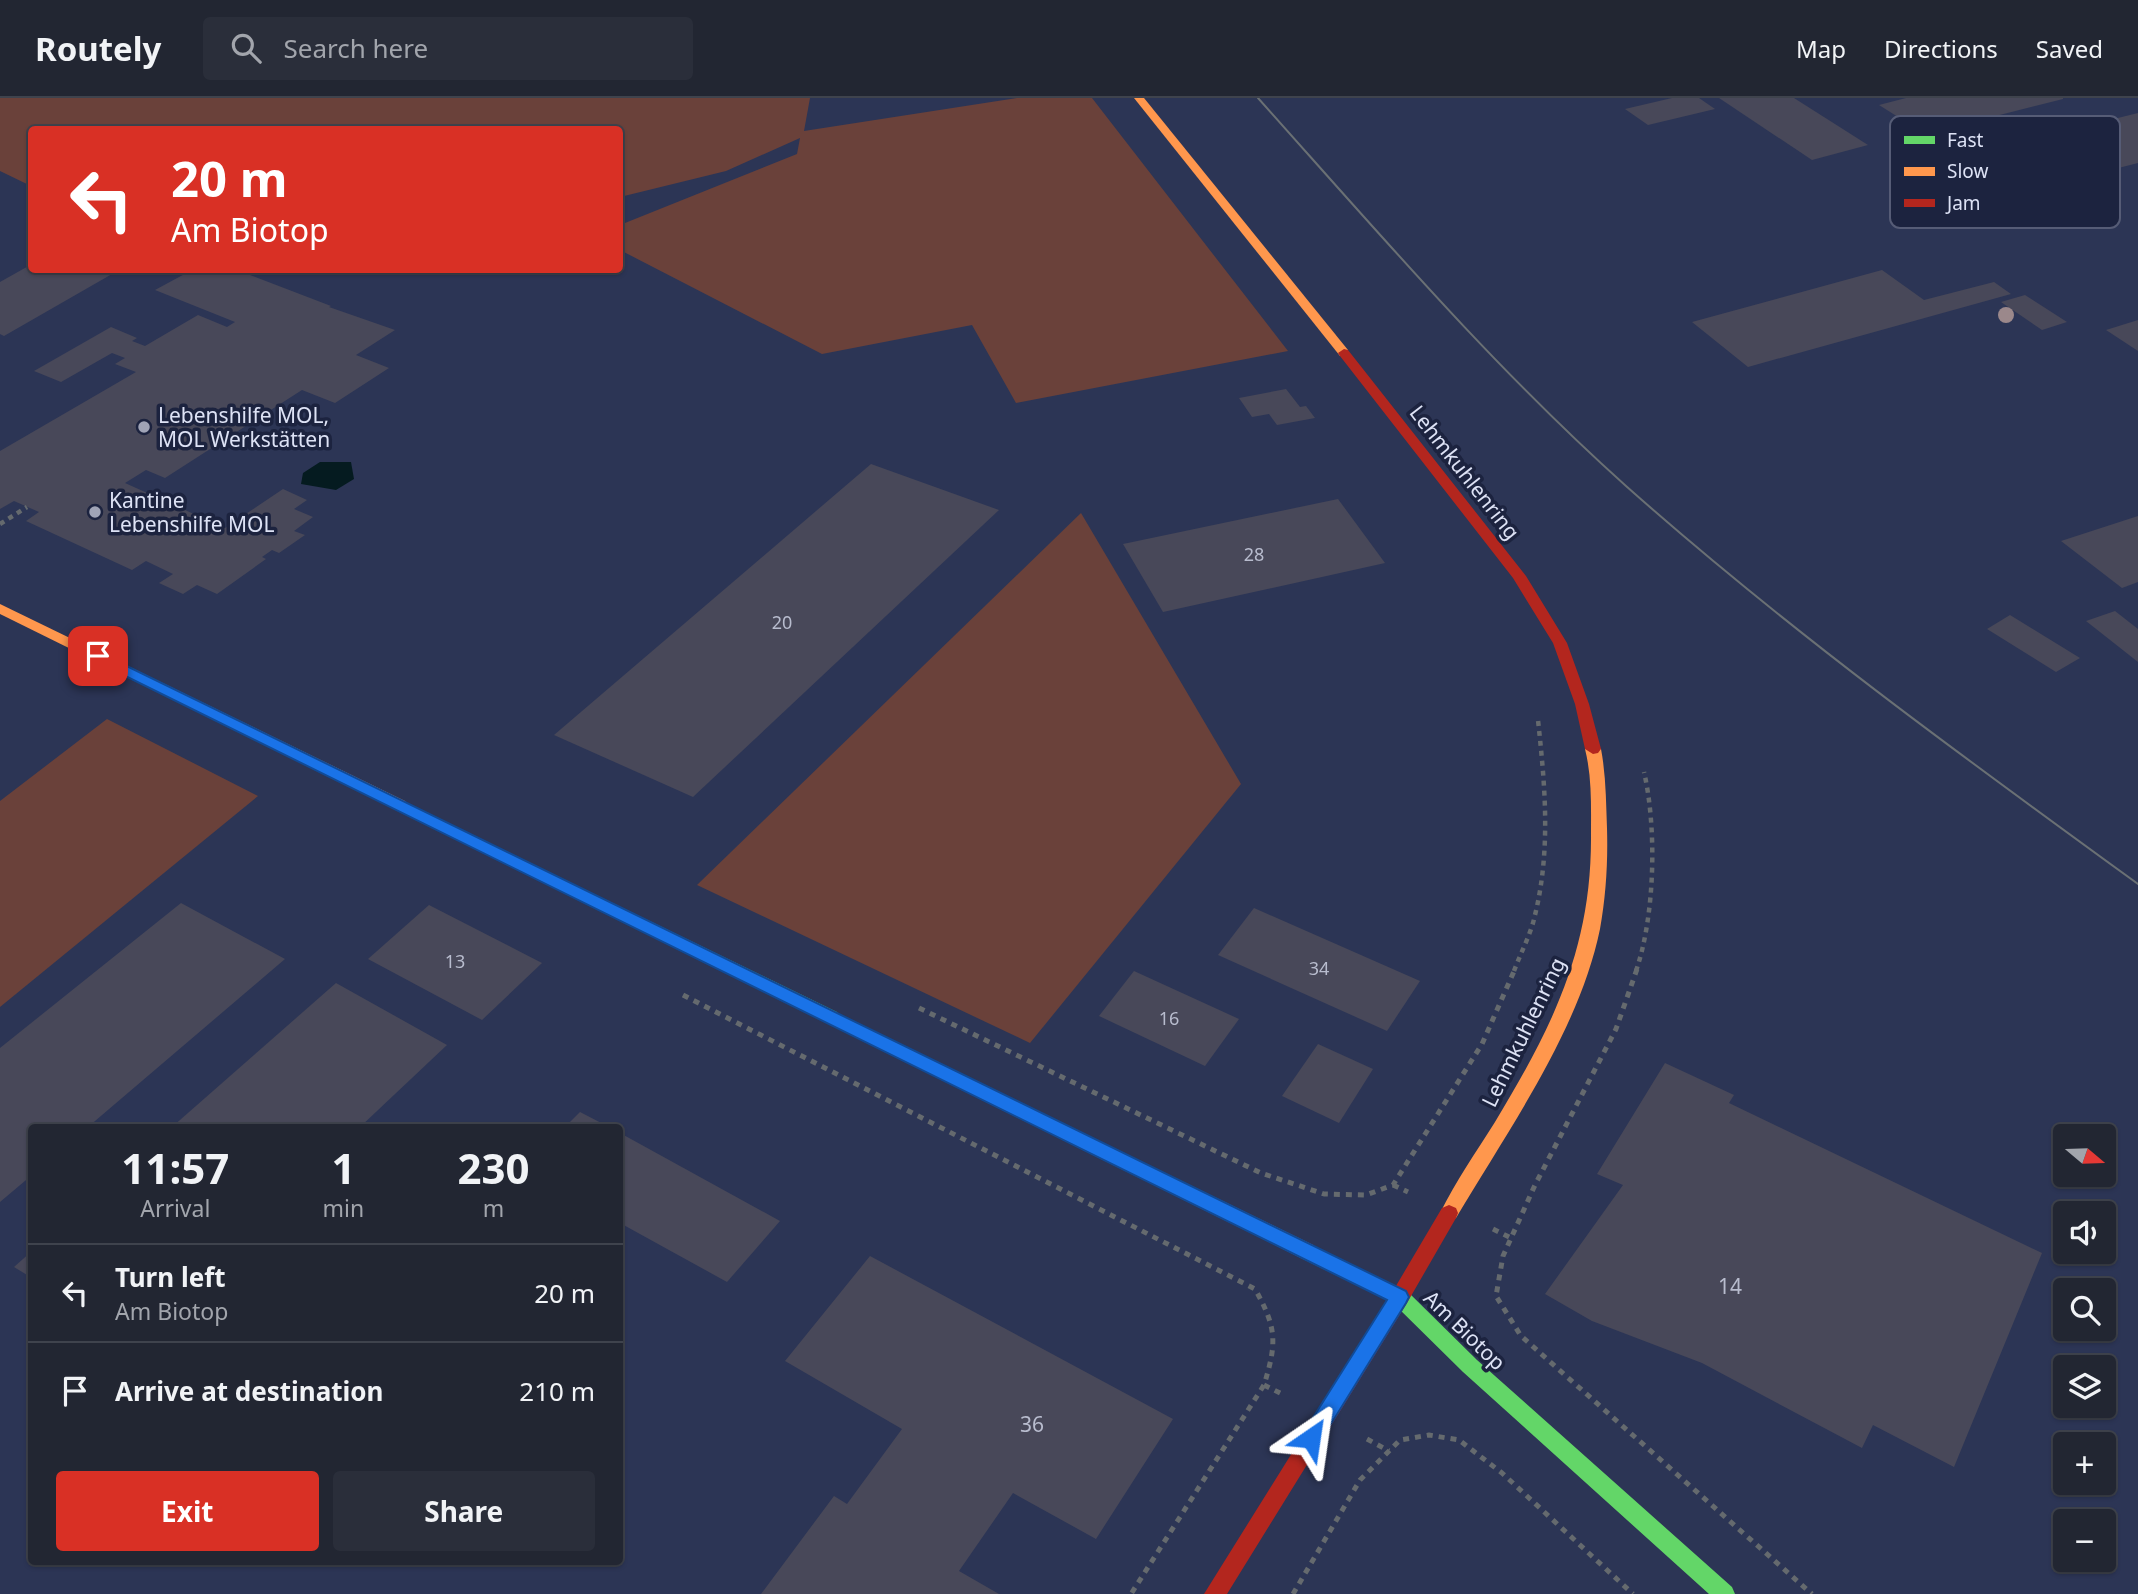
<!DOCTYPE html>
<meta charset="utf-8">
<style>
:root{--surface:#222632;--page:#2a2e3a;--text:#f1f3f6;--muted:#a2a5ac;--line:#3f434d;--accent:#d93025}
body{margin:0;font-family:"Noto Sans",sans-serif;background:var(--page);color:var(--text);height:100vh;display:flex;flex-direction:column;font-size:26px;white-space:nowrap}
*{box-sizing:border-box;margin:0}
p{font-size:23px;color:var(--muted)}
.icon{flex:none;width:38px;height:38px;fill:none;stroke:currentColor;stroke-width:2;stroke-linecap:round;stroke-linejoin:round}
.map{position:relative;flex:1;overflow:hidden}
.drawer{position:absolute;left:28px;top:1026px;width:595px;height:441px;display:flex;flex-direction:column;background:var(--surface);border-radius:7px;box-shadow:0 2px 5px #0004,0 0 0 2px var(--line)}
.drawer>*{flex:none}
.top-card{position:absolute;left:28px;top:28px;width:595px;height:147px;border-radius:7px;box-shadow:0 2px 5px #0004,0 0 0 2px var(--line);background:#d93025;color:#fff;overflow:hidden}
.needle{width:46px;rotate:109deg}
.tools{position:absolute;left:2053px;top:1026px;display:grid;gap:14px}
.tools a{display:grid;place-items:center;width:63px;height:63px;border-radius:7px;background:var(--surface);box-shadow:0 2px 5px #0004,0 0 0 2px var(--line);font-size:35px}
.pin{position:absolute;display:grid;place-items:center;width:60px;height:60px;color:#fff;margin:-30px;border-radius:14px;box-shadow:0 4px 10px #0006}
.me{position:absolute;width:77px;margin:-38px;rotate:32deg;stroke-linejoin:round;filter:drop-shadow(0 0 5px #0008)}
.turn{display:flex;align-items:center;gap:24px;height:147px;padding:0 28px;font-size:32px}
.turn .icon{width:91px;height:91px;stroke-width:2.5}
.turn b{display:block;font-size:49px;line-height:60px}
.eta{display:flex;justify-content:space-evenly;align-items:center;height:119px;text-align:center}
.eta b{font-size:42px;font-weight:700;line-height:49px}
.primary-button{display:flex;gap:14px;margin-top:auto;padding:14px 28px}
.primary-button a{flex:1;height:80px;border-radius:7px;background:var(--accent);color:#fff;font-size:28px;font-weight:700;line-height:80px;text-align:center}
.primary-button a+a{background:var(--page);color:var(--text)}
ul{padding:0;list-style:none}
li{display:flex;align-items:center;gap:21px;height:98px;padding:0 28px;border-top:2px solid var(--line)}
li div{flex:1}
li b{display:block;font-size:26px}
li em{font-style:normal}
header{display:flex;align-items:center;gap:42px;box-sizing:border-box;height:98px;padding:0 35px;background:var(--surface);border-bottom:2px solid var(--line)}
header strong{font-size:33px}
nav{display:flex;gap:38px;margin-inline-start:auto;font-size:24px}
.search{width:490px;height:63px;background:var(--page);display:flex;align-items:center;gap:18px;box-sizing:border-box;padding:0 24px;border-radius:7px;color:var(--muted);font-size:26px}
.map>svg:first-child{display:block}
.built{fill:#2c3555;fill-rule:evenodd}
.green{fill:#6a413a}
.water{fill:#051b20}
.building{fill:#484859}
.lines{fill:none;stroke-linecap:round;stroke-linejoin:round}
.path-far1{stroke:#656a6e;stroke-width:4.5;stroke-dasharray:5 5;stroke-linecap:butt}
.path{stroke:#656a6e;stroke-width:5;stroke-dasharray:6 6;stroke-linecap:butt}
.fast{fill:#63d668;fill-rule:evenodd}
.slow{fill:#ff974d;fill-rule:evenodd}
.jam{fill:#b3261e;fill-rule:evenodd}
.tram{stroke:#6a7074;stroke-width:2}
.tree{fill:#9b888b}
.route{fill:#1a73e8;stroke:#114b97;stroke-width:2}
.poi-dot{fill:#a0a4b6;stroke:#1c233f;stroke-width:2.5}
.labels{text-anchor:middle;dominant-baseline:central;stroke-width:7;stroke-linejoin:round;paint-order:stroke}
.number-label{font-size:18px;fill:#b8bcce}
.poi-label{font-size:21px;fill:#dde2f5;stroke:#1c233f;text-anchor:start}
.street-label{font-size:21px;fill:#dde2f5;stroke:#1c233f}
.near-number-label{font-size:21px;fill:#b8bcce}
.key{fill:#1c233f;stroke:#565c76;stroke-width:2}
.key-label{font-size:19px;fill:#dde2f5}
</style>
<header>
<strong>Routely</strong>
<div class="search"><svg class="icon" aria-label="search" viewBox="0 0 24 24"><circle cx="10" cy="10" r="6"/><path d="M15 15l6 6"/></svg>Search here</div>
<nav><a>Map</a><a>Directions</a><a>Saved</a></nav>
</header>
<div class="map">
<svg width="2138" height="1496" viewBox="0 0 2138 1496">
<rect width="100%" height="100%" fill="#2e3242"/>
<path class="built" d="M0,0H2138V1496H0ZM32,32H620V172H32ZM32,1029H620V1463H32ZM2065,1038H2104V1076H2065ZM2065,1115H2104V1153H2065ZM2065,1192H2104V1230H2065ZM2065,1269H2104V1307H2065ZM2065,1346H2104V1384H2065ZM2065,1423H2104V1461H2065Z"/>
<g class="green">
<polygon points="0,0 810,0 804,33 1017,0 1092,0 1288,253 1016,305 972,227 822,256 620,152 620,127 797,56 800,40 726,73 620,99 620,32 32,32 31,88 0,73"/>
<polygon points="1081,415 1241,686 1030,945 697,787"/>
<polygon points="107,621 258,698 0,909 0,703"/>
</g>
<polygon class="water" points="320,364 351,364 354,381 336,392 301,386 303,375"/>
<g class="building">
<polygon points="1672,0 1699,0 1715,11 1648,27 1625,11"/>
<polygon points="1719,0 1794,0 1868,47 1812,62"/>
<polygon points="1906,0 2063,0 2063,1 1925,36 1879,7"/>
<polygon points="2138,15 2138,65 2004,99 1938,56 1970,48 1980,54"/>
<polygon points="32,166 32,172 119,172 4,238 0,236 0,184"/>
<polygon points="192,172 237,172 331,208 329,209 395,232 356,257 389,270 335,305 302,292 165,380 146,372 125,385 225,430 283,391 307,402 294,411 313,419 294,433 305,437 279,455 272,452 262,459 266,461 217,496 197,487 183,496 159,485 173,476 146,463 132,472 26,423 39,414 14,403 0,411 0,353 136,274 115,266 125,260 112,255 61,284 34,273 111,229 137,240 132,243 145,248 198,217 227,229 235,224 155,192"/>
<polygon points="1882,172 1924,202 1994,184 2011,196 1748,269 1692,224"/>
<polygon points="2025,197 2067,224 2042,232 2001,204"/>
<polygon points="2138,222 2138,253 2106,232"/>
<polygon points="1286,291 1300,309 1306,308 1315,320 1277,327 1269,316 1252,319 1239,300"/>
<polygon points="871,366 999,412 693,699 554,637"/>
<polygon points="1338,401 1385,465 1163,514 1123,446"/>
<polygon points="2138,418 2138,484 2122,490 2061,443"/>
<polygon points="2115,513 2138,531 2138,564 2086,523"/>
<polygon points="2010,517 2080,560 2056,574 1987,531"/>
<polygon points="181,805 285,861 88,1029 32,1029 32,1077 0,1104 0,950"/>
<polygon points="429,807 542,865 482,922 368,861"/>
<polygon points="1254,810 1420,883 1387,933 1218,857"/>
<polygon points="1134,873 1239,921 1205,968 1099,918"/>
<polygon points="336,885 447,947 360,1029 172,1029"/>
<polygon points="1318,946 1373,971 1339,1025 1282,998"/>
<polygon points="1665,965 1734,997 1729,1005 2042,1155 1954,1369 1873,1327 1862,1350 1702,1265 1592,1223 1545,1196 1623,1087 1597,1076"/>
<polygon points="580,1014 609,1029 565,1029"/>
<polygon points="620,1035 780,1123 727,1184 620,1125"/>
<polygon points="32,1153 32,1180 14,1169"/>
<polygon points="870,1158 1173,1321 1096,1441 1013,1395 959,1473 999,1496 761,1496 834,1398 847,1406 902,1331 785,1263"/>
</g>
<g class="lines">
<g class="path-far1">
<polyline points="0,426 27,409"/>
<path d="M1514,873C1521,854 1531,836 1535,817C1551,752 1545,687 1538,622"/>
<path d="M1636,873C1655,818 1657,730 1644,674"/>
</g>
<g class="path">
<polyline points="1637,871 1616,931 1535,1087 1503,1158 1496,1198 1521,1238 1812,1496"/>
<path d="M683,897L1255,1191C1277,1230 1277,1245 1264,1287L1131,1496"/>
<polyline points="919,910 1261,1075 1324,1096 1366,1097 1393,1087 1482,946 1515,871"/>
<polyline points="1393,1087 1408,1094"/>
<polyline points="1493,1131 1511,1140"/>
<polyline points="1264,1287 1282,1296"/>
<polyline points="1367,1341 1389,1353"/>
<polyline points="1293,1496 1360,1382 1400,1342 1429,1337 1459,1342 1502,1375 1633,1496"/>
</g>
<g class="fast">
<polygon points="400,702 837,914 840,919 837,924 825,924 395,711 392,707"/>
<polygon points="1306,1145 1407,1193 1477,1262 1732,1489 1735,1496 1709,1496 1463,1274 1393,1205 1299,1159 1297,1153 1299,1147"/>
</g>
<g class="slow">
<polygon points="1134,0 1144,0 1348,252 1348,258 1340,258"/>
<polygon points="0,506 405,703 408,707 400,712 395,711 0,516"/>
<path d="M1593,646L1601,651C1606,677 1606,704 1607,730C1608,764 1606,798 1600,831C1579,933 1508,1032 1456,1120L1449,1123L1442,1120L1440,1115C1456,1083 1476,1054 1495,1024C1553,928 1592,850 1591,736C1591,707 1592,679 1585,651Z"/>
<polygon points="831,913 1313,1147 1315,1153 1313,1159 1306,1161 1299,1159 825,924 822,919 825,914"/>
</g>
<g class="jam">
<polygon points="1344,251 1348,252 1526,478 1567,545 1589,606 1601,651 1598,655 1593,656 1585,651 1575,606 1553,545 1513,480 1340,258 1338,255"/>
<polygon points="1449,1107 1456,1110 1458,1115 1456,1120 1407,1205 1227,1496 1204,1496 1393,1193 1442,1110"/>
</g>
<path class="tram" d="M1258,0C1377,133 1493,269 1626,388C1788,532 1963,659 2138,786"/>
</g>
<circle class="tree" cx="2006" cy="217" r="8"/>
<polygon class="route" points="98,554 1406,1193 1409,1199 1406,1205 1318,1347 1311,1350 1304,1347 1301,1340 1304,1334 1387,1202 93,562 91,558"/>
<g class="poi-dot">
<circle cx="144" cy="329" r="7"/>
<circle cx="95" cy="414" r="7"/>
</g>
<g class="labels">
<g class="number-label">
<text x="1254" y="456">28</text>
<text x="782" y="524">20</text>
<text x="455" y="863">13</text>
<text x="1319" y="870">34</text>
<text x="1169" y="920">16</text>
</g>
<g class="poi-label">
<text x="158" y="317">Lebenshilfe MOL,<tspan x="158" dy="24">MOL Werkstätten</tspan></text>
<text x="109" y="402">Kantine<tspan x="109" dy="24">Lebenshilfe MOL</tspan></text>
</g>
<g class="street-label">
<text transform="translate(1465 374) rotate(52)">Lehmkuhlenring</text>
<text transform="translate(1523 934) rotate(-64)">Lehmkuhlenring</text>
<text transform="translate(1465 1232) rotate(44)">Am Biotop</text>
</g>
<g class="near-number-label">
<text x="1730" y="1188">14</text>
<text x="1032" y="1326">36</text>
</g>
</g>
<rect x="1890" y="18" width="230" height="112" rx="10" class="key"/>
<rect x="1904" y="38" width="31" height="8" fill="#63d668"/>
<rect x="1904" y="69" width="31" height="9" fill="#ff974d"/>
<rect x="1904" y="101" width="31" height="8" fill="#b3261e"/>
<g class="key-label">
<text x="1947" y="49">Fast</text>
<text x="1947" y="80">Slow</text>
<text x="1947" y="112">Jam</text>
</g>
</svg>
<div class="tools">
<a><svg class="needle" viewBox="-14 -14 28 28"><path d="M0-13l5 13h-10z" fill="#e53935"/><path d="M0 13l5-13h-10z" fill="#a2a5ac"/></svg></a>
<a><svg class="icon" aria-label="sound" viewBox="0 0 24 24"><path d="M4 9h4l5-4v14l-5-4H4zM17 9q2 3 0 6"/></svg></a>
<a><svg class="icon" aria-label="search" viewBox="0 0 24 24"><circle cx="10" cy="10" r="6"/><path d="M15 15l6 6"/></svg></a>
<a><svg class="icon" aria-label="layers" viewBox="0 0 24 24"><path d="M12 4l9 5-9 5-9-5zM3 14l9 5 9-5"/></svg></a>
<a>+</a>
<a>−</a>
</div>
<div class="pin" style="left:98px;top:558px;background:#d93025"><svg class="icon" aria-label="arrive" viewBox="0 0 24 24"><path d="M6 21V4h12l-3 4 3 4H6"/></svg></div>
<svg class="me" style="left:1311px;top:1340px" viewBox="-20 -20 40 40"><path d="M0-17L14 15 0 8-14 15z" fill="#1a73e8" stroke="#fff" stroke-width="4"/></svg>
<div class="top-card">
<div class="turn"><svg class="icon" aria-label="left" viewBox="0 0 24 24"><path d="M17 20v-9H6M10 6l-5 5 5 5"/></svg><div><b>20 m</b>Am Biotop</div></div>
</div>
<section class="drawer">
<div class="eta">
<div><b>11:57</b><p>Arrival</p></div>
<div><b>1</b><p>min</p></div>
<div><b>230</b><p>m</p></div>
</div>
<ul>
<li><svg class="icon" aria-label="left" viewBox="0 0 24 24"><path d="M17 20v-9H6M10 6l-5 5 5 5"/></svg><div><b>Turn left</b><p>Am Biotop</p></div><em>20 m</em></li>
<li><svg class="icon" aria-label="arrive" viewBox="0 0 24 24"><path d="M6 21V4h12l-3 4 3 4H6"/></svg><div><b>Arrive at destination</b></div><em>210 m</em></li>
</ul>
<div class="primary-button"><a>Exit</a><a>Share</a></div>
</section>
</div>
